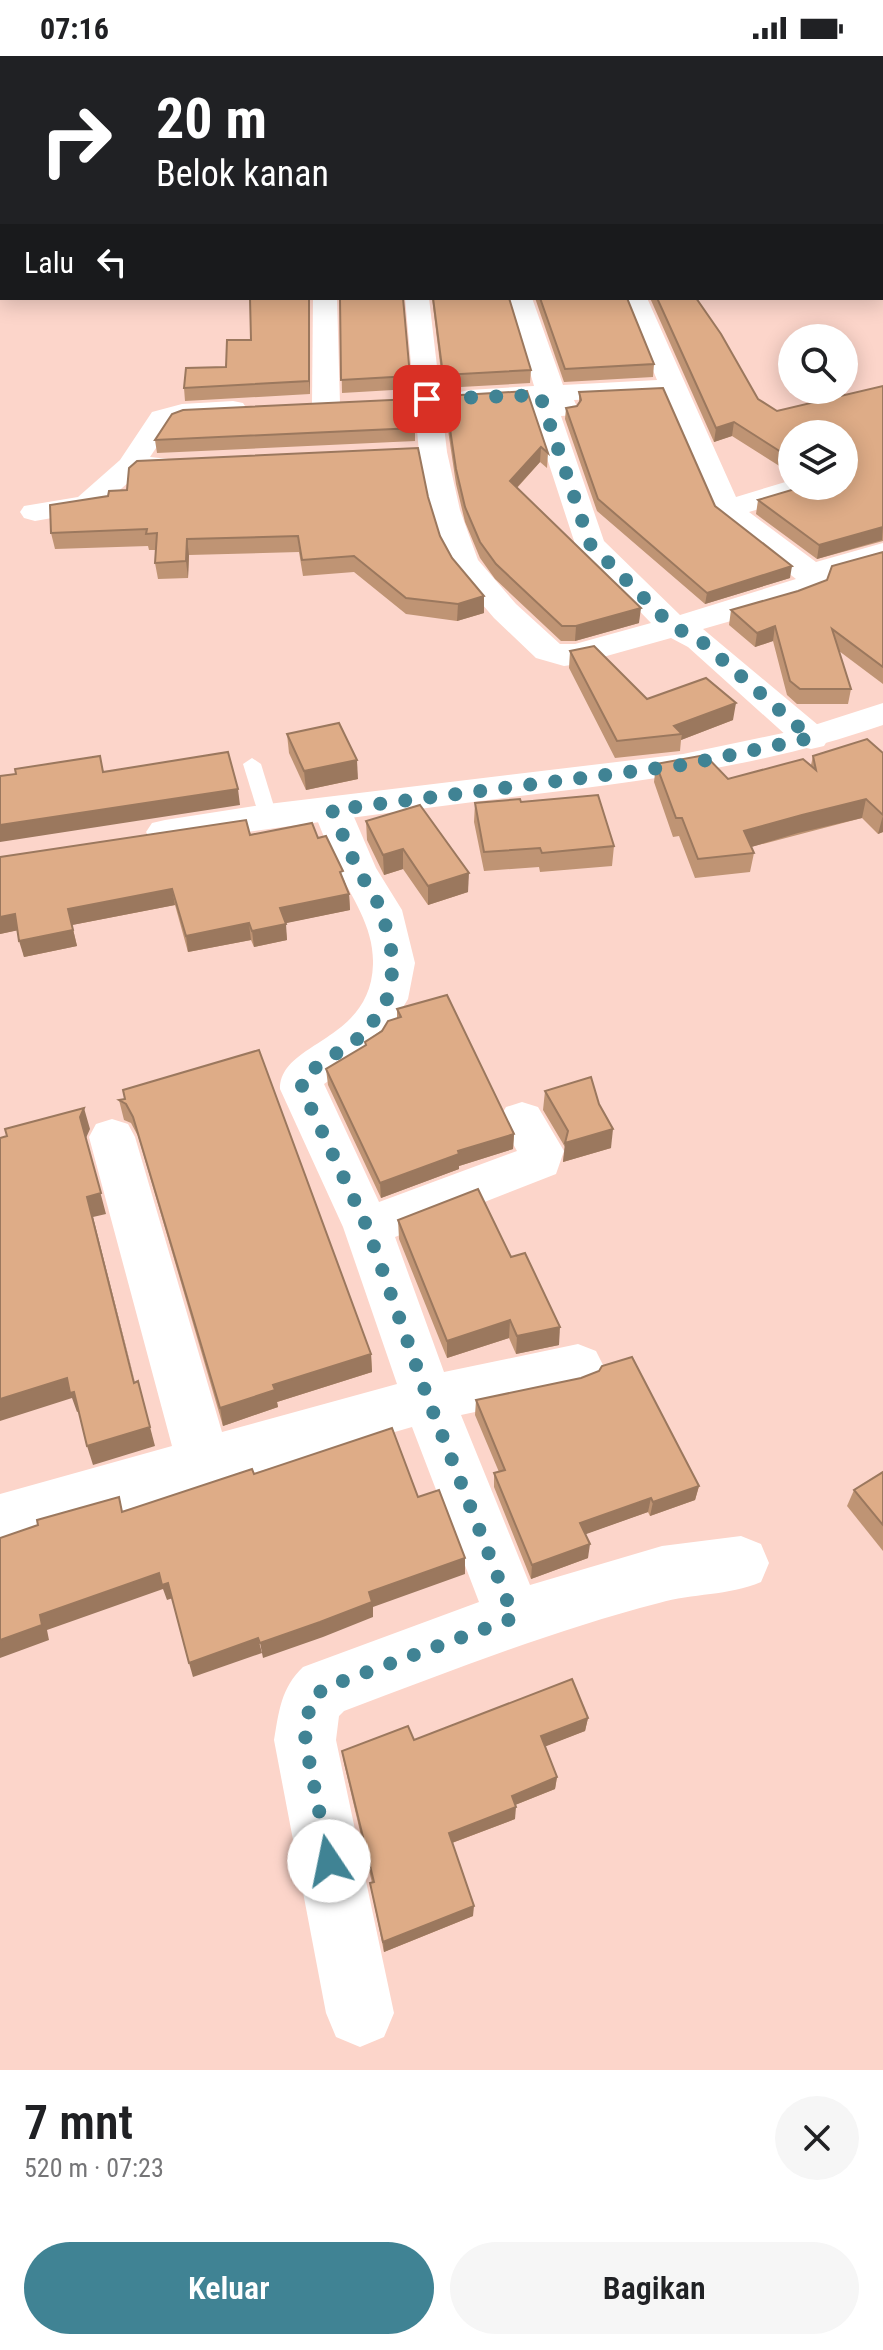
<!DOCTYPE html>
<html lang="id">
<meta charset="utf-8">
<style>
:root{--surface:#fff;--page:#f6f6f6;--text:#202124;--muted:#757577;--accent:#408394}
body{margin:0;font-family:"Roboto Condensed",sans-serif;background:var(--page);color:var(--text);height:100vh;display:flex;flex-direction:column;font-size:30px;white-space:nowrap}
*{box-sizing:border-box;margin:0}
p{font-size:26px;color:var(--muted)}
.icon{flex:none;width:44px;height:44px;fill:none;stroke:currentColor;stroke-width:2;stroke-linecap:round;stroke-linejoin:round}
.map{position:relative;height:2014px;overflow:hidden}
.details{display:flex;flex-direction:column;background:var(--surface);flex:1}
.details>*{flex:none}
.hud{position:absolute;left:0px;top:0px;width:884px;height:244px;box-shadow:0 4px 20px #0003;background:#202124;color:#fff;overflow:hidden}
.controls{position:absolute;left:778px;top:268px;display:grid;gap:16px}
.controls a{display:grid;place-items:center;width:80px;height:80px;border-radius:50%;background:var(--surface);box-shadow:0 4px 20px #0003;font-size:40px}
.pin{position:absolute;display:grid;place-items:center;width:68px;height:68px;color:#fff;margin:-34px;border-radius:16px;box-shadow:0 4px 12px #0006}
.me{position:absolute;width:88px;margin:-44px;rotate:349deg;stroke-linejoin:round;filter:drop-shadow(0 0 6px #0008)}
.turn{display:flex;align-items:center;gap:28px;height:168px;padding:0 24px;font-size:36px}
.turn .icon{width:104px;height:104px;stroke-width:2.5}
.turn b{display:block;font-size:56px;line-height:68px}
.then{display:flex;align-items:center;height:76px;padding:0 24px;background:#0003;gap:16px;font-size:30px}
.round{display:grid;place-items:center;flex:none;width:84px;height:84px;border-radius:42px;background:var(--page)}
.head{display:flex;align-items:center;justify-content:space-between;height:136px;padding:0 24px}
h1{font-size:48px;font-weight:600;line-height:60px}
.primary-button{display:flex;gap:16px;margin-top:auto;padding:16px 24px}
.primary-button a{flex:1;height:92px;border-radius:48px;background:var(--accent);color:#fff;font-size:32px;font-weight:600;line-height:92px;text-align:center}
.primary-button a+a{background:var(--page);color:var(--text)}
.status{display:flex;justify-content:space-between;align-items:center;height:56px;padding:0 40px;background:var(--surface);direction:ltr}
.status svg{height:22px;fill:currentColor}
.map>svg:first-child{display:block}
.lines{fill:none;stroke-linecap:round;stroke-linejoin:round}
.service{fill:#fff;fill-rule:evenodd}
.minor{fill:#fff;fill-rule:evenodd}
.tertiary{fill:#fff;fill-rule:evenodd}
.wall{fill:#bf9474}
.shaded-wall{fill:#9b785e}
.building{fill:#deac87;stroke:#9b785e;stroke-width:2}
.route{stroke:#408394;stroke-width:14;stroke-dasharray:0 25.2}
</style>
<div class="status"><b>07:16</b><svg viewBox="0 0 49 12"><path d="M0 12V9h3v3zM5 12V6h3v6zM10 12V3h3v9zM15 12V0h3v12zM26 1h20v11H26zM47 4h2v5h-2z"/></svg></div>
<div class="map">
<svg width="883" height="2014" viewBox="0 0 883 2014">
<rect width="100%" height="100%" fill="#fcd5ca"/>
<g class="lines">
<polygon class="service" points="252,702 261,708 277,760 275,764 261,764 259,760 243,708"/>
<g class="minor">
<polygon points="313,242 337,242 340,348 336,354 316,354 312,348"/>
<path d="M405,242H429L447,396L460,454L478,504L516,548L560,588H575L651,567L575,488L529,347L469,350L460,348L456,342L460,336L469,334L534,330L508,242H532L563,329L657,324L623,242H647L736,441L792,424V430H819L814,436L749,456L816,506L883,487V506L827,522L823,535L794,547L703,573L824,674L829,682L824,690L811,693L798,690L688,591L671,582L578,608L564,610L536,602L494,562L452,513L430,454L419,396ZM664,340L716,460L796,523L680,559L604,485L561,360L574,359L578,353L574,344Z"/>
<polygon points="233,345 243,347 247,353 243,359 172,368 150,401 169,403 173,409 169,415 138,418 97,454 35,465 24,462 20,456 24,450 78,441 120,404 152,356 182,348"/>
<path d="M332,742L345,746L351,754L376,812L402,854L415,907L408,943L381,988L324,1028L379,1146L517,1095L499,1063L506,1051L522,1046L538,1051L564,1095L556,1118L395,1181L444,1316L578,1288L596,1295L604,1311L596,1327L578,1334L461,1359L530,1529L662,1490L741,1480L761,1488L769,1507L761,1526C728,1540 693,1537 659,1547C551,1575 448,1616 344,1655L339,1660L336,1684L394,1957L384,1981L360,1991L336,1981L326,1957L274,1684C279,1655 281,1632 303,1611L479,1546L412,1371L0,1490V1438L172,1390L89,1081L96,1068L112,1063L128,1068L135,1081L222,1376L397,1328L343,1171L280,1033C280,985 371,987 373,908C374,871 352,842 337,811C328,792 321,773 313,754L319,746Z"/>
</g>
<path class="tertiary" d="M883,647V669C765,710 644,725 520,740C402,755 283,770 165,788L152,785L146,776L152,767L165,764L268,748L683,698L802,673Z"/>
</g>
<g class="wall">
<polygon points="310,242 310,338 185,345 184,332 226,311 251,284"/>
<polygon points="340,242 410,320 410,333 342,337"/>
<polygon points="432,242 509,242 531,314 530,327 443,332"/>
<polygon points="535,242 627,242 654,308 653,321 564,326"/>
<polygon points="650,242 696,242 758,343 777,355 883,330 883,485 817,503 756,458 758,444 844,430 792,378 792,418 732,380 714,386"/>
<polygon points="527,335 548,397 547,412 540,406 517,432 639,567 575,585 561,585 495,523 480,502 465,466 456,428 445,354 445,340"/>
<polygon points="579,336 715,450 790,522 705,548 597,455 565,363 566,352 577,350 579,348"/>
<polygon points="415,372 415,385 157,397 155,384"/>
<polygon points="428,441 440,480 484,557 457,565 406,558 354,516 303,520 299,496 189,499 188,522 158,523 155,507 156,494 149,494 148,490 55,493 51,477"/>
<polygon points="883,496 883,628 839,595 851,633 848,648 797,648 787,639 773,585 755,591 729,569 731,554 798,535 827,524"/>
<polygon points="570,595 647,643 733,664 681,684 680,695 615,702 569,612"/>
<polygon points="287,678 358,723 306,734 289,697"/>
<polygon points="883,697 883,776 878,778 862,762 751,791 754,797 750,816 695,822 679,780 673,781 654,726 656,708 728,723 811,709 813,700"/>
<polygon points="521,746 614,790 612,810 540,816 539,811 484,815 474,766 475,747"/>
<polygon points="366,765 468,836 428,849 403,813 384,819 367,784"/>
<polygon points="250,779 318,782 344,824 349,838 350,854 285,867 287,884 254,891 251,884 188,896 175,849 72,869 77,890 24,901 18,874 0,878 0,801"/>
<polygon points="397,953 514,1078 513,1093 459,1110 459,1113 381,1142 328,1029 326,1013 365,990 365,986 397,963"/>
<polygon points="545,1035 611,1092 563,1106 565,1091 543,1054"/>
<polygon points="125,1043 371,1298 372,1316 277,1346 278,1351 223,1370 138,1080 131,1067 124,1064 119,1044"/>
<polygon points="398,1164 511,1201 559,1289 516,1298 509,1282 447,1302 399,1183"/>
<polygon points="476,1344 699,1430 695,1444 650,1460 648,1456 585,1478 588,1502 531,1523 494,1431 494,1417 499,1416 475,1359"/>
<polygon points="883,1416 883,1495 847,1450 854,1434"/>
<polygon points="588,1662 585,1675 545,1690 557,1721 555,1733 515,1749 515,1763 452,1787 473,1860 384,1896 372,1838 370,1827 372,1827 344,1707 342,1695 414,1684"/>
</g>
<g class="shaded-wall">
<polygon points="309,242 310,242 310,338 309,325"/>
<polygon points="734,366 732,380 714,386 716,372"/>
<polygon points="541,391 540,406 509,440 510,425"/>
<polygon points="883,471 882,484 817,503 819,489"/>
<polygon points="187,483 189,499 188,522 186,505"/>
<polygon points="792,510 790,522 705,548 707,537"/>
<polygon points="484,540 484,557 457,565 458,548"/>
<polygon points="641,552 639,567 575,585 576,570"/>
<polygon points="775,570 773,585 755,591 757,577"/>
<polygon points="736,647 733,664 681,684 682,678 674,670"/>
<polygon points="357,704 358,723 306,734 304,715"/>
<polygon points="238,733 240,749 0,786 0,769"/>
<polygon points="866,743 862,762 798,777 741,794 744,775 802,759"/>
<polygon points="883,759 883,776 878,778"/>
<polygon points="403,793 403,813 384,819 383,799"/>
<polygon points="469,817 468,836 428,849 428,830"/>
<polygon points="172,833 175,849 72,869 77,890 24,901 19,885 68,853"/>
<polygon points="349,838 350,854 282,868 280,852"/>
<polygon points="15,858 19,874 0,878 0,861"/>
<polygon points="249,867 251,884 188,896 186,880"/>
<polygon points="286,868 287,884 254,891 252,875"/>
<polygon points="84,1052 90,1073 86,1082 106,1158 93,1161 140,1346 87,1141 80,1061"/>
<polygon points="613,1073 611,1092 563,1106 565,1087"/>
<polygon points="514,1078 513,1093 459,1110 459,1113 381,1142 380,1127 458,1095"/>
<polygon points="510,1264 509,1282 447,1302 447,1285"/>
<polygon points="560,1271 559,1289 516,1298 517,1280"/>
<polygon points="371,1298 372,1316 277,1346 278,1351 223,1370 220,1352 273,1329"/>
<polygon points="67,1322 74,1336 81,1355 77,1356 72,1342 0,1365 0,1343"/>
<polygon points="138,1325 155,1390 93,1409 87,1390"/>
<polygon points="699,1430 695,1444 650,1460 653,1446"/>
<polygon points="651,1442 648,1456 578,1481 580,1467"/>
<polygon points="590,1488 588,1502 531,1523 532,1509"/>
<polygon points="465,1502 465,1518 373,1551 373,1561 323,1581 263,1602 260,1587 369,1536"/>
<polygon points="159,1517 168,1527 173,1542 167,1544 163,1533 47,1574 49,1584 0,1602 0,1584 40,1559"/>
<polygon points="258,1582 262,1597 193,1621 189,1607"/>
<polygon points="588,1662 585,1675 539,1693 541,1680"/>
<polygon points="557,1721 555,1733 510,1751 512,1740"/>
<polygon points="516,1751 515,1763 449,1788 449,1777"/>
<polygon points="474,1850 473,1860 384,1896 383,1886"/>
</g>
<g class="building">
<polygon points="250,242 309,242 309,325 184,332 186,312 226,311 227,284 251,284"/>
<polygon points="340,242 403,242 410,320 341,324"/>
<polygon points="433,242 509,242 531,314 443,319"/>
<polygon points="540,242 627,242 654,308 565,313"/>
<polygon points="657,242 696,242 721,278 758,343 777,355 883,330 883,471 819,489 758,444 805,430 844,430 844,378 792,378 792,403 734,366 716,372"/>
<polygon points="663,332 715,450 792,510 707,537 598,443 566,352 577,350 581,344 579,336"/>
<polygon points="527,335 548,397 541,391 510,425 641,552 576,570 562,570 496,508 480,486 465,451 456,413 445,340"/>
<polygon points="412,343 415,372 155,384 172,358 183,354"/>
<polygon points="418,392 428,441 440,480 452,502 484,540 458,548 406,542 354,500 302,504 298,480 187,483 186,505 155,507 157,477 146,478 147,473 51,477 50,449 108,440 109,435 127,434 129,412 137,405"/>
<polygon points="883,496 883,611 832,573 851,633 800,633 790,625 775,570 757,577 731,554 798,535 827,524 832,510"/>
<polygon points="594,590 647,643 706,622 736,647 674,670 682,678 617,685 570,595"/>
<polygon points="339,667 357,704 304,715 287,678"/>
<polygon points="867,683 883,697 883,759 866,743 802,759 744,775 754,797 698,803 682,762 676,762 656,708 705,699 728,723 803,703 816,714 813,700"/>
<polygon points="228,696 238,733 0,769 0,720 16,718 15,713 100,700 103,716"/>
<polygon points="598,739 614,790 542,797 540,792 484,796 475,747 520,743 521,746"/>
<polygon points="420,749 469,817 428,830 403,793 383,799 366,765"/>
<polygon points="246,764 250,779 312,767 318,782 326,780 343,815 340,816 349,838 280,852 286,868 252,875 249,867 186,880 172,833 68,853 73,874 19,885 15,858 0,861 0,801"/>
<polygon points="447,939 514,1078 458,1095 459,1098 380,1127 326,1013 366,989 365,986 382,975 388,965 401,961 397,953"/>
<polygon points="259,994 371,1298 273,1329 275,1334 220,1352 133,1061 126,1048 119,1044 125,1043 123,1034"/>
<polygon points="591,1021 599,1048 613,1073 565,1087 568,1075 545,1035"/>
<polygon points="84,1052 80,1061 101,1137 87,1141 134,1327 138,1325 150,1371 87,1390 74,1336 70,1337 67,1322 0,1343 0,1082 7,1080 5,1073"/>
<polygon points="478,1133 511,1201 525,1197 560,1271 517,1280 510,1264 447,1285 398,1164"/>
<polygon points="632,1301 699,1430 653,1446 651,1442 580,1467 590,1488 532,1509 494,1417 505,1414 476,1344 581,1322 599,1315 602,1310"/>
<polygon points="392,1372 418,1441 439,1434 465,1502 369,1536 372,1546 320,1566 260,1587 258,1582 189,1607 168,1527 162,1529 159,1517 40,1559 42,1569 0,1584 0,1482 38,1469 37,1464 119,1441 122,1456 252,1413 254,1418"/>
<polygon points="883,1416 883,1469 854,1434"/>
<polygon points="572,1623 588,1662 541,1680 557,1721 512,1740 516,1751 449,1777 474,1850 383,1886 370,1827 374,1826 342,1695 408,1670 414,1684"/>
</g>
<g class="lines">
<polyline class="route" points="329,1805 305,1684 310,1646 324,1632 514,1562 428,1343 367,1171 302,1033 302,1021 366,977 387,943 394,907 382,854 357,812 332,754 683,709 811,682 700,584 672,570 590,488 540,339 427,343"/>
</g>
</svg>
<div class="controls">
<a><svg class="icon" aria-label="search" viewBox="0 0 24 24"><circle cx="10" cy="10" r="6"/><path d="M15 15l6 6"/></svg></a>
<a><svg class="icon" aria-label="layers" viewBox="0 0 24 24"><path d="M12 4l9 5-9 5-9-5zM3 14l9 5 9-5"/></svg></a>
</div>
<div class="pin" style="left:427px;top:343px;background:#d93025"><svg class="icon" aria-label="arrive" viewBox="0 0 24 24"><path d="M6 21V4h12l-3 4 3 4H6"/></svg></div>
<svg class="me" style="left:329px;top:1805px" viewBox="-20 -20 40 40"><circle r="19" fill="#fff"/><path d="M0-13L10 11 0 6-10 11z" fill="#408394"/></svg>
<div class="hud">
<div class="turn"><svg class="icon" aria-label="right" viewBox="0 0 24 24"><path d="M7 20v-9h11M14 6l5 5-5 5"/></svg><div><b>20 m</b>Belok kanan</div></div>
<div class="then">Lalu<svg class="icon" aria-label="left" viewBox="0 0 24 24"><path d="M17 20v-9H6M10 6l-5 5 5 5"/></svg></div>
</div>
</div>
<section class="details">
<div class="head"><div><h1>7 mnt</h1><p>520 m · 07:23</p></div><a class="round"><svg class="icon" aria-label="close" viewBox="0 0 24 24"><path d="M6 6l12 12M18 6L6 18"/></svg></a></div>
<div class="primary-button"><a>Keluar</a><a>Bagikan</a></div>
</section>
